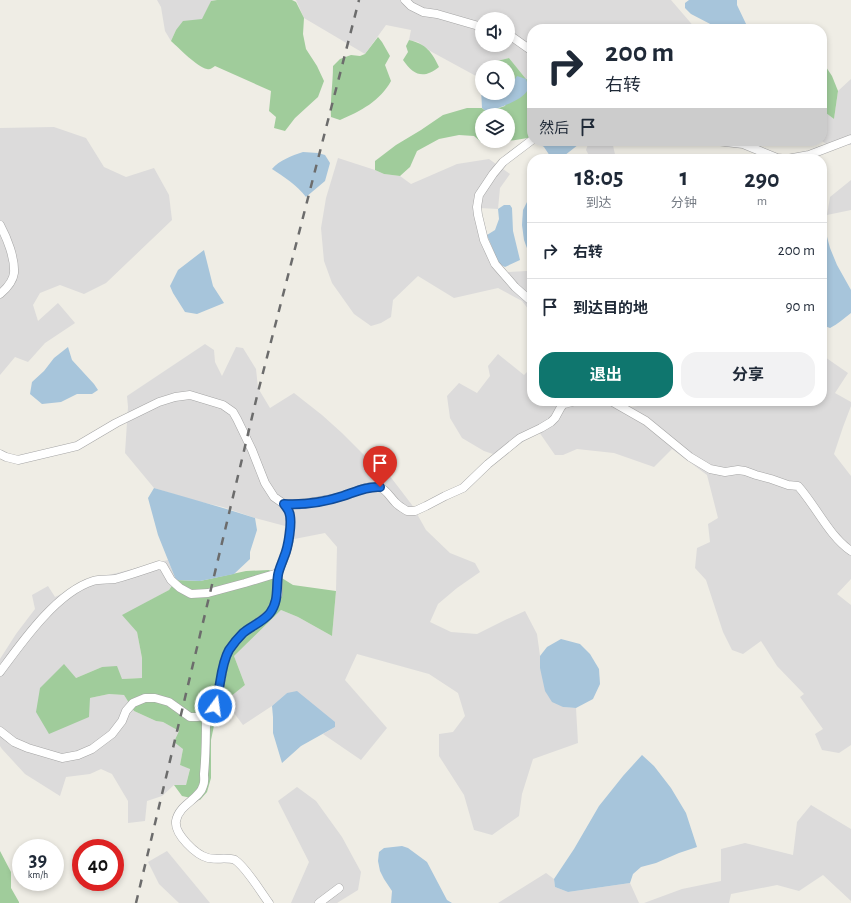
<!DOCTYPE html>
<html lang="zh">
<meta charset="utf-8">
<style>
:root{--surface:#fff;--page:#f2f2f3;--text:#1f2937;--muted:#747a83;--line:#e0e1e3;--accent:#0f766e}
body{margin:0;font-family:"Alegreya Sans","Noto Sans SC",sans-serif;background:var(--page);color:var(--text);height:100vh;display:flex;flex-direction:column;font-size:15px;white-space:nowrap}
*{box-sizing:border-box;margin:0}
p{font-size:13px;color:var(--muted)}
.icon{flex:none;width:22px;height:22px;fill:none;stroke:currentColor;stroke-width:2;stroke-linecap:round;stroke-linejoin:round}
.map{position:relative;flex:1;overflow:hidden}
.sheet{position:absolute;left:527px;top:154px;width:300px;height:252px;display:flex;flex-direction:column;background:var(--surface);border-radius:16px;box-shadow:0 2px 6px #0003}
.sheet>*{flex:none}
.banner{position:absolute;left:527px;top:24px;width:300px;height:122px;border-radius:16px;box-shadow:0 2px 6px #0003;background:#fff;color:var(--text);overflow:hidden}
.controls{position:absolute;left:475px;top:12px;display:grid;gap:8px}
.controls a{display:grid;place-items:center;width:40px;height:40px;border-radius:50%;background:var(--surface);box-shadow:0 2px 6px #0003;font-size:20px}
.speed{position:absolute;left:12px;top:839px;display:flex;gap:8px;font-size:20px;font-weight:700;text-align:center}
.speed>*{display:grid;place-content:center;width:52px;height:52px;border-radius:50%;background:var(--surface);box-shadow:0 2px 6px #0003;line-height:1}
.speed small{font-size:10px;font-weight:400}
.speed .limit{border:6px solid #d22;background:#fff;color:#111}
.pin{position:absolute;display:grid;place-items:center;width:34px;height:34px;color:#fff;margin:-41px -17px;border-radius:50% 50% 50% 0;rotate:-45deg;box-shadow:0 0 4px #0007}
.pin .icon{rotate:45deg}
.me{position:absolute;width:44px;margin:-22px;rotate:14deg;stroke-linejoin:round;filter:drop-shadow(0 0 3px #0008)}
.turn{display:flex;align-items:center;gap:14px;height:84px;padding:0 12px;font-size:18px}
.turn .icon{width:52px;height:52px;stroke-width:2.5}
.turn b{display:block;font-size:28px;line-height:34px}
.then{display:flex;align-items:center;height:38px;padding:0 12px;background:#0003;gap:8px;font-size:15px}
.eta{display:flex;justify-content:space-evenly;align-items:center;height:68px;text-align:center}
.eta b{font-size:24px;font-weight:700;line-height:28px}
.primary-button{display:flex;gap:8px;margin-top:auto;padding:8px 12px}
.primary-button a{flex:1;height:46px;border-radius:16px;background:var(--accent);color:#fff;font-size:16px;font-weight:700;line-height:46px;text-align:center}
.primary-button a+a{background:var(--page);color:var(--text)}
ul{padding:0;list-style:none}
li{display:flex;align-items:center;gap:12px;height:56px;padding:0 12px;border-top:1px solid var(--line)}
li div{flex:1}
li b{display:block;font-size:15px}
li em{font-style:normal}
.map>svg:first-child{display:block}
.residential{fill:#dcdbdb;fill-rule:evenodd}
.forest{fill:#a0cc9b;fill-rule:evenodd}
.water{fill:#a7c5db}
.lines{fill:none;stroke-linecap:round;stroke-linejoin:round}
.minor-casing{stroke:#a5a5a5;stroke-width:9}
.minor{stroke:#fff;stroke-width:8}
.rail{stroke:#6c6c6c;stroke-width:2.5;stroke-dasharray:8 8;stroke-linecap:butt}
.route-casing{stroke:#114b97;stroke-width:10}
.route{stroke:#1a73e8;stroke-width:7}
</style>
<div class="map">
<svg width="851" height="903" viewBox="0 0 851 903">
<rect width="100%" height="100%" fill="#efede5"/>
<g class="residential">
<polygon points="157,0 217,0 211,1 203,19 176,30 171,41 165,31 161,7"/>
<path d="M296,0H671L696,29H532V81L526,79L509,58L493,62L487,67H482V72L476,76L430,51L418,42L409,40L411,30L386,25L365,54L304,18ZM482,19H508V45H482Z"/>
<polygon points="851,79 851,145 826,144 822,141 822,110 834,119 838,91"/>
<polygon points="54,127 86,138 104,167 126,177 154,168 169,195 172,220 106,283 84,294 60,285 40,293 33,305 38,321 58,303 75,323 45,343 28,362 15,357 0,375 0,128"/>
<polygon points="589,141 612,141 616,159 591,159 586,150"/>
<polygon points="338,158 375,170 384,174 400,176 411,184 457,164 489,159 510,174 500,188 498,209 480,208 487,234 499,264 507,272 527,271 530,293 532,294 532,314 522,301 498,288 454,298 418,276 393,300 391,317 381,323 371,326 354,314 332,283 324,261 321,228 326,198"/>
<polygon points="851,180 851,210 827,215 830,197"/>
<polygon points="205,344 214,350 215,362 222,376 236,347 243,348 256,369 258,388 270,408 294,393 322,415 342,433 364,455 383,467 412,505 426,530 450,553 475,563 480,572 457,588 438,604 430,622 451,632 477,634 505,620 525,611 537,634 540,656 540,668 563,707 576,708 578,743 533,759 522,794 519,816 492,835 474,830 464,795 439,756 439,734 453,732 465,716 458,693 429,674 357,654 345,680 387,728 361,760 323,734 335,727 287,693 272,706 243,725 225,701 245,685 234,656 281,610 298,617 332,636 336,591 337,547 325,533 284,541 285,526 255,518 223,507 192,500 154,488 125,453 128,407 127,396"/>
<polygon points="498,354 524,375 532,367 532,401 623,401 631,407 645,405 648,401 822,401 822,355 848,373 835,393 851,402 851,406 843,427 834,454 851,476 851,579 837,594 851,605 851,745 839,753 822,750 815,734 823,729 800,697 804,694 777,666 761,641 743,654 732,650 723,632 706,580 695,568 697,548 710,542 708,524 718,518 707,475 672,449 654,467 614,453 577,449 563,455 555,455 539,432 521,443 502,457 484,451 462,438 450,418 447,396 459,383 477,393 490,376 488,366"/>
<polygon points="168,560 176,580 169,590 149,601 137,632 142,658 142,678 122,679 102,667 76,678 90,698 109,694 124,695 134,711 156,721 163,722 179,731 183,749 180,765 190,768 186,785 174,785 162,796 147,801 145,821 128,823 128,801 112,774 101,769 90,774 66,777 60,796 25,774 2,749 0,746 0,659 16,634 35,609 32,595 48,586 55,597 88,581 105,576"/>
<polygon points="297,787 316,801 342,837 361,872 358,890 337,903 291,903 309,862 278,801"/>
<polygon points="811,805 851,829 851,901 823,875 799,891 777,885 731,894 729,903 644,903 682,889 721,881 721,849 745,843 793,855 797,822"/>
<polygon points="167,851 210,903 179,903 159,884 148,862"/>
<polygon points="546,873 554,879 555,887 568,892 630,883 639,903 498,903"/>
</g>
<g class="forest">
<path d="M217,0H292L296,2L304,18L303,34L306,49L317,66L324,81L318,97L295,118L285,131L274,128L276,117L269,111L271,91L215,66C212,68 210,70 207,69C197,67 179,48 171,41L176,30L183,21L202,19L211,1Z"/>
<path d="M378,37L382,42L390,56L385,65L391,81C380,101 361,111 340,120L331,117C330,100 333,83 333,66L340,59L351,55L360,56L365,54Z"/>
<path d="M409,40C426,44 432,52 439,67C424,79 414,76 403,60L408,52L406,46Z"/>
<path d="M509,58L526,79L532,81V137C515,141 498,142 481,142L474,136L459,135L439,139L417,151L410,167L400,176L384,174L375,170V161L396,145L421,130L443,115L467,108H482L487,112L505,106L513,82H508V67H487L493,62ZM482,115H508V141H482Z"/>
<polygon points="822,61 832,76 838,91 834,119 822,110"/>
<polygon points="269,570 293,585 336,591 332,636 298,617 281,610 234,656 245,685 225,701 216,716 211,740 211,778 207,792 200,800 182,796 174,785 186,785 190,769 180,765 183,749 174,742 179,731 163,722 156,721 134,711 124,695 109,694 90,698 89,717 49,734 36,712 40,688 64,664 76,678 102,667 117,666 122,679 142,678 142,658 137,632 122,615 169,590 176,580 200,581 246,571"/>
<polygon points="0,851 11,872 11,888 19,902 19,903 0,903"/>
</g>
<g class="water">
<polygon points="689,0 737,0 737,5 747,26 747,29 718,29 716,27 691,14 685,8 685,3"/>
<path d="M517,76L526,79C527,82 529,87 527,91C521,101 498,108 487,112L482,108L481,88H482V93H508V82H513Z"/>
<polygon points="536,141 583,141 560,159 552,159 544,147"/>
<path d="M303,152L318,153L325,155L330,163L325,181L306,197C297,185 284,177 272,169C280,160 291,156 303,152Z"/>
<polygon points="532,200 532,256 528,251 524,240 522,225 523,210 527,202"/>
<polygon points="504,205 510,205 512,208 513,231 520,260 505,267 499,264 487,235 495,230 499,219 498,209"/>
<path d="M822,218L830,248L837,265L851,290V313C844,318 838,324 830,328L822,325Z"/>
<polygon points="204,250 213,286 224,303 197,314 185,312 173,293 170,286 178,270"/>
<polygon points="68,347 72,360 94,384 98,390 92,394 77,394 61,402 42,404 30,394 32,382 44,371 54,358"/>
<path d="M154,488C188,498 222,507 255,518L257,530L250,552V559L234,574L200,581L176,580L158,535L148,498Z"/>
<polygon points="561,639 580,644 590,654 599,669 600,684 593,699 576,708 563,707 552,702 545,691 540,668 540,656 547,647"/>
<polygon points="297,691 335,722 335,727 301,746 282,763 273,733 273,717 272,706 287,693"/>
<polygon points="642,755 654,766 671,788 686,813 697,847 679,853 656,863 641,867 633,874 630,883 568,892 555,887 554,879 574,849 599,806 623,776"/>
<polygon points="402,846 408,848 427,862 447,900 452,903 391,903 392,891 384,879 380,871 378,861 379,852 384,848"/>
</g>
<g class="lines">
<g class="minor-casing">
<g id="minor">
<polyline points="405,0 411,6 423,12 437,14 482,27"/>
<polyline points="508,34 532,51"/>
<polyline points="532,140 503,162 493,174 479,195 477,207 478,215 484,240 495,264 515,287 532,302"/>
<polyline points="716,141 743,144 777,158 787,159 809,155 851,139"/>
<path d="M0,225C7,238 15,258 14,273C13,281 6,289 0,294"/>
<path d="M611,401L646,421L690,457L710,469L725,472L738,470L745,471L756,475L771,479L788,485L798,486C816,506 829,536 851,551"/>
<polyline points="0,454 6,457 18,460 77,446 116,423 159,402 175,397 190,395 223,405 233,412 237,419 252,450 265,483 274,497 284,504 290,513 289,541 285,556 278,573 278,594 274,605 270,613 260,621 243,633 235,642 229,650 224,662 221,680 215,706 206,716 197,717 190,717 169,702 155,698 145,698 133,703 126,711 122,721 112,734 92,749 78,755 62,758 28,748 14,742 0,731"/>
<path d="M284,504C303,505 322,501 340,497C351,494 368,484 379,487C386,489 390,497 395,502C398,506 403,508 407,511H415L426,506L445,496L463,488L488,464L520,438L541,428L551,422L555,418L561,407L564,404L576,401"/>
<path d="M0,672C22,642 57,592 93,581C100,579 108,580 115,579C130,575 144,570 159,565L163,566L171,580L180,588L191,594L208,593L245,583L278,573"/>
<path d="M206,716C206,736 206,755 204,774C204,778 205,782 203,786C200,799 179,804 176,821C174,834 196,855 208,858C216,860 228,857 235,860C245,866 261,892 269,903"/>
<polyline points="319,903 339,888"/>
</g>
</g>
<use href="#minor" class="minor"/>
<polyline class="rail" points="136,903 258,392 359,0"/>
</g>
<g class="lines">
<g class="route-casing">
<path id="route" d="M215,706C221,688 220,666 229,650C233,644 238,638 243,633C251,626 263,622 270,613C279,601 276,588 278,575C279,569 282,563 284,557C288,548 293,521 289,512C288,509 286,507 284,504C304,505 325,502 343,496C355,492 367,486 380,487"/>
</g>
<use href="#route" class="route"/>
</g>
</svg>
<div class="controls">
<a><svg class="icon" aria-label="sound" viewBox="0 0 24 24"><path d="M4 9h4l5-4v14l-5-4H4zM17 9q2 3 0 6"/></svg></a>
<a><svg class="icon" aria-label="search" viewBox="0 0 24 24"><circle cx="10" cy="10" r="6"/><path d="M15 15l6 6"/></svg></a>
<a><svg class="icon" aria-label="layers" viewBox="0 0 24 24"><path d="M12 4l9 5-9 5-9-5zM3 14l9 5 9-5"/></svg></a>
</div>
<div class="speed"><div>39<small>km/h</small></div><div class="limit">40</div></div>
<div class="pin" style="left:380px;top:487px;background:#d93025"><svg class="icon" aria-label="arrive" viewBox="0 0 24 24"><path d="M6 21V4h12l-3 4 3 4H6"/></svg></div>
<svg class="me" style="left:215px;top:706px" viewBox="-20 -20 40 40"><circle r="17" fill="#1a73e8" stroke="#fff" stroke-width="3"/><path d="M0-11L8 9 0 5-8 9z" fill="#fff"/></svg>
<div class="banner">
<div class="turn"><svg class="icon" aria-label="right" viewBox="0 0 24 24"><path d="M7 20v-9h11M14 6l5 5-5 5"/></svg><div><b>200 m</b>右转</div></div>
<div class="then">然后<svg class="icon" aria-label="arrive" viewBox="0 0 24 24"><path d="M6 21V4h12l-3 4 3 4H6"/></svg></div>
</div>
<section class="sheet">
<div class="eta">
<div><b>18:05</b><p>到达</p></div>
<div><b>1</b><p>分钟</p></div>
<div><b>290</b><p>m</p></div>
</div>
<ul>
<li><svg class="icon" aria-label="right" viewBox="0 0 24 24"><path d="M7 20v-9h11M14 6l5 5-5 5"/></svg><div><b>右转</b></div><em>200 m</em></li>
<li><svg class="icon" aria-label="arrive" viewBox="0 0 24 24"><path d="M6 21V4h12l-3 4 3 4H6"/></svg><div><b>到达目的地</b></div><em>90 m</em></li>
</ul>
<div class="primary-button"><a>退出</a><a>分享</a></div>
</section>
</div>
